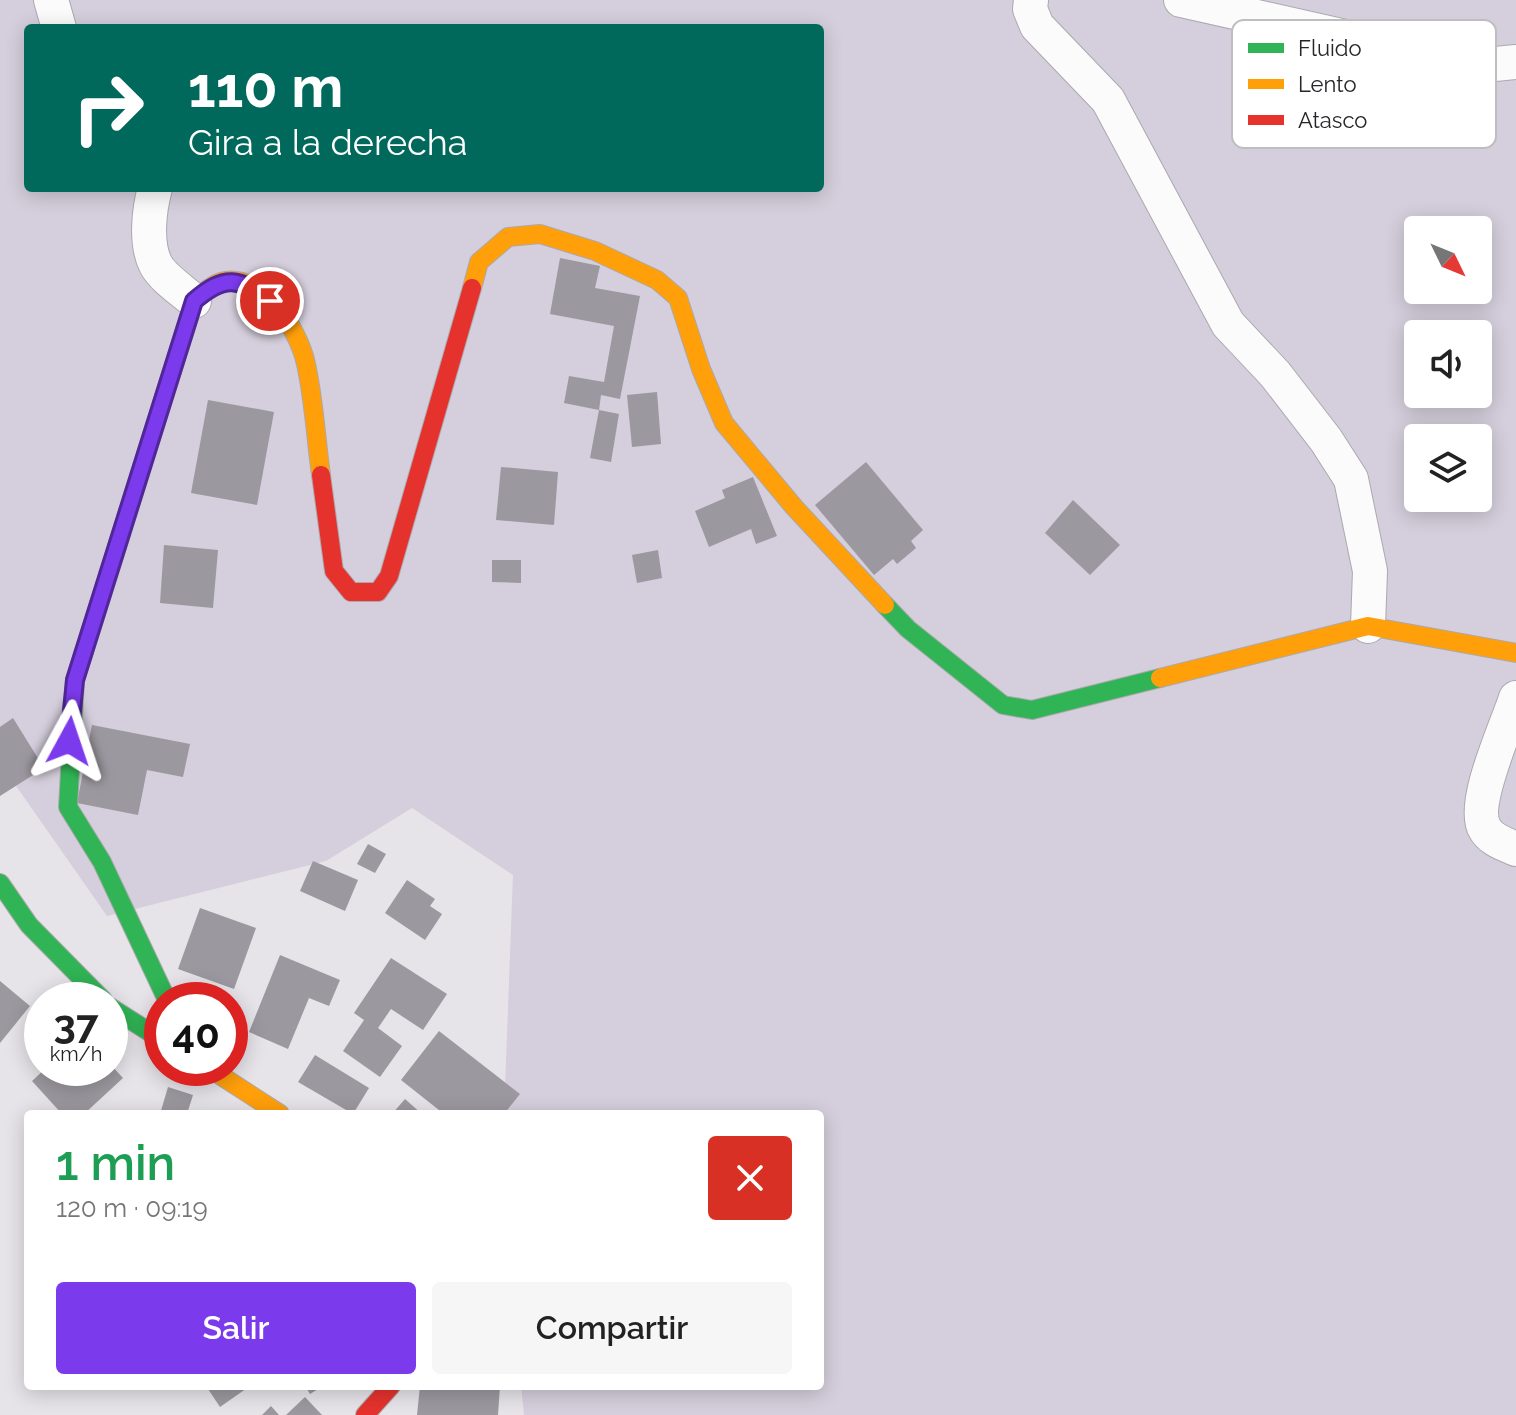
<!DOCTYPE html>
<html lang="es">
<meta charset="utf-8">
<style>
:root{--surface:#fff;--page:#f6f6f6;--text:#222;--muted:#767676;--accent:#7c3aed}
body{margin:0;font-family:Raleway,sans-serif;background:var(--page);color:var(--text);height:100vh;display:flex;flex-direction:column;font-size:30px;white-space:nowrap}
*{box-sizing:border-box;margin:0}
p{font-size:26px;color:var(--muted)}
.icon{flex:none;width:44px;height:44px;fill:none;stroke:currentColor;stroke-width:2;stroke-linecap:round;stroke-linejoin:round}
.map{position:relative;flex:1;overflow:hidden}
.drawer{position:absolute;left:24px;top:1110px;width:800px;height:280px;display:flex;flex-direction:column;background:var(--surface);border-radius:8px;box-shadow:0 4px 20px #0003}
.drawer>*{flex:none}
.banner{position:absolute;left:24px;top:24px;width:800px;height:168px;border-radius:8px;box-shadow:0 4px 20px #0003;background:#00695c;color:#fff;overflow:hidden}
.needle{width:52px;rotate:133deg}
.fabs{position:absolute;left:1404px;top:216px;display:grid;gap:16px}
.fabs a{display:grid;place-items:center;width:88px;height:88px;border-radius:8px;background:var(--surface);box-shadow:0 4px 20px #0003;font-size:40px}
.speed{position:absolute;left:24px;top:982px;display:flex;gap:16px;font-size:40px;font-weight:700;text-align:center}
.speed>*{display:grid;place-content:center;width:104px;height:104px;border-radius:50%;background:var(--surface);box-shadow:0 4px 20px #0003;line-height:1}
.speed small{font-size:20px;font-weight:400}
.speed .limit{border:12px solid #d22;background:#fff;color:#111}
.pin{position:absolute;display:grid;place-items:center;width:68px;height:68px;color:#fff;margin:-34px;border:4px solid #fff;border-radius:50%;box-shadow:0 2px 8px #0007}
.me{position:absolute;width:88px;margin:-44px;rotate:5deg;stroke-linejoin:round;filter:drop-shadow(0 0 6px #0008)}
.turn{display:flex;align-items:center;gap:28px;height:168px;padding:0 32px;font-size:36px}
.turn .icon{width:104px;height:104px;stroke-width:2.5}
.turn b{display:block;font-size:56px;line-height:68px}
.round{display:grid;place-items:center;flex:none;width:84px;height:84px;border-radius:8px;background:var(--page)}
.summary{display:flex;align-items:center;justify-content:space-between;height:136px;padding:0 32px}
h1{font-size:48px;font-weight:600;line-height:60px;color:#1e9e55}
.cta{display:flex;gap:16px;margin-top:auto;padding:16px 32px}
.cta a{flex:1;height:92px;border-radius:8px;background:var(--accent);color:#fff;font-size:32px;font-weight:600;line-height:92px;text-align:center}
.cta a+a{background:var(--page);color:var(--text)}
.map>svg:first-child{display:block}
.green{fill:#d5cedc;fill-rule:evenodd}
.building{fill:#9b989f}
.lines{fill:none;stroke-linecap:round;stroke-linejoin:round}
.street-casing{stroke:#aba9ae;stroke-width:36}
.fast-casing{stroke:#aba9ae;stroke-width:20}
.slow-casing{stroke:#aba9ae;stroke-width:20}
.jam-casing{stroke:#aba9ae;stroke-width:20}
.street{stroke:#fbfbfc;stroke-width:34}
.fast{stroke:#30b455;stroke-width:18}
.slow{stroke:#ff9f0a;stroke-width:18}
.jam{stroke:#e5322d;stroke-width:18}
.route-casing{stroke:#51269a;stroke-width:20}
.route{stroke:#7c3aed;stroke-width:14}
.key{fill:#fff;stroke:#bebebf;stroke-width:2}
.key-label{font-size:22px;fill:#272529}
</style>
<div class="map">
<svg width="1516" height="1415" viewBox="0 0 1516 1415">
<rect width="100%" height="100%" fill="#e6e4e9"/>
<path class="green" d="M0,0H1516V1415H524L521,1386H820V1114H504L513,875L412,808L326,861L107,916L0,763ZM28,28H820V188H28ZM1418,230H1478V290H1418ZM1418,334H1478V394H1418ZM1418,438H1478V498H1418Z"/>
<g class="building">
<polygon points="560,258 600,266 595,288 640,296 620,399 601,395 599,410 564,403 569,376 604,382 614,326 550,314"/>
<polygon points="657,392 661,444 632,447 627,395"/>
<polygon points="208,400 274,412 257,505 191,493"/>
<polygon points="599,410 619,414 611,462 590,458"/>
<polygon points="866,462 923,530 911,541 916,548 897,564 893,559 874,575 815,505"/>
<polygon points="501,467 558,472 554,525 496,520"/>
<polygon points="753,477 777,536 756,544 751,529 709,547 695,511 725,498 722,490"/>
<polygon points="1073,500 1120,545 1090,575 1045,533"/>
<polygon points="164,545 218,550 213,608 160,603"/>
<polygon points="658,550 662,578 637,583 632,555"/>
<polygon points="492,560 521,560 521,583 492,582"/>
<polygon points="13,718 44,768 0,796 0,727"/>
<polygon points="92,725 190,744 183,777 147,770 138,815 77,803"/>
<polygon points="368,844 386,854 375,873 357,864"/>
<polygon points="313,861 358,880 345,911 300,891"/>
<polygon points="407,880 435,899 430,906 442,914 425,940 385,913"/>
<polygon points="200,908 256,928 234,989 178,969"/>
<polygon points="280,955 340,980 329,1006 309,998 288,1049 249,1032"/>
<polygon points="391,958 447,994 423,1030 391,1009 378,1028 402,1046 380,1077 343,1051 364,1020 354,1013"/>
<polygon points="0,981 30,1006 0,1043"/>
<polygon points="439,1031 520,1094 504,1114 444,1114 401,1080"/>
<polygon points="315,1055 369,1088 353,1114 298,1082"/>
<polygon points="110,1064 123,1078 84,1114 62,1114 32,1081 46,1068 110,1068"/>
<polygon points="168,1087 193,1095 187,1114 160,1114"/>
<polygon points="405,1099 422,1114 392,1114"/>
<polygon points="206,1386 250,1386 220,1407"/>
<polygon points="305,1386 323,1386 310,1394"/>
<polygon points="420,1386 500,1386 498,1415 417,1415"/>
<polygon points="305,1397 322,1415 286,1415"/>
<polygon points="271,1406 279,1415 262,1415"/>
</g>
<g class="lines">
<g class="street-casing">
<g id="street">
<polyline points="51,0 59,28"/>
<polyline points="1031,0 1030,9 1037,26 1108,100 1228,324 1275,374 1326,440 1351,479 1370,571 1368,626"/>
<polyline points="1181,0 1475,66 1516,62"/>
<path d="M155,188C149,210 145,244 156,265C163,278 183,291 194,301"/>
<path d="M1516,698C1507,726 1470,805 1485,829C1491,840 1505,844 1516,849"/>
</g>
</g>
<g class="fast-casing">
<g id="fast">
<polyline points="117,547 75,680 68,807 102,862 167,1000"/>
<polyline points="885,605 908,629 1003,705 1032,710 1160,678"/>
<polyline points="0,883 29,925 103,1000"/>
<polyline points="110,1007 162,1040"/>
</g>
</g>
<g class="slow-casing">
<g id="slow">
<polyline points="472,288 479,262 508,237 540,234 595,251 657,280 678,298 701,369 724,423 794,507 885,605"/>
<path d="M117,547L194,301C203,293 213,283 225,281C265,275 299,331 306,364C314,400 316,439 321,475"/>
<polyline points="1160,678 1368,626 1516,653"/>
<polyline points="209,1068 280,1114"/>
</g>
</g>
<g class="jam-casing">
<g id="jam">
<polyline points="321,475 334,571 351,592 378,592 389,576 472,288"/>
<polyline points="365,1415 391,1386"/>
</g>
</g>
<use href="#street" class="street"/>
<use href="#fast" class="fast"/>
<use href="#slow" class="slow"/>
<use href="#jam" class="jam"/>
</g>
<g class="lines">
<g class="route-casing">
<path id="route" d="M69,741L75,680L194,301C225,274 239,278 270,301"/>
</g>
<use href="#route" class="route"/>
</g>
<rect x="1232" y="20" width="264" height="128" rx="12" class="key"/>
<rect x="1248" y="43" width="36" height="10" fill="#30b455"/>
<rect x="1248" y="79" width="36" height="10" fill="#ff9f0a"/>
<rect x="1248" y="115" width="36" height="10" fill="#e5322d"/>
<g class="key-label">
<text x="1298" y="56">Fluido</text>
<text x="1298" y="92">Lento</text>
<text x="1298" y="128">Atasco</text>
</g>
</svg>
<div class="fabs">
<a><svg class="needle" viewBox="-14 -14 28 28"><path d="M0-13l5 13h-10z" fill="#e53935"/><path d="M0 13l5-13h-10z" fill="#767676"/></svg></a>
<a><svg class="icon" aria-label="sound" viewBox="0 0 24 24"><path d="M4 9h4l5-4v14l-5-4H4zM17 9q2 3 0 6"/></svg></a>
<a><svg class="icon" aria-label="layers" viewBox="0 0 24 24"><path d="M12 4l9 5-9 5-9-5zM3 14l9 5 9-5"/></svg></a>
</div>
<div class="speed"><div>37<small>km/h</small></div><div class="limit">40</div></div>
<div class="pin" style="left:270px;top:301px;background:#d93025"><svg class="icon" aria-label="arrive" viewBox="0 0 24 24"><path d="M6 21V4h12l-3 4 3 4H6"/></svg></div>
<svg class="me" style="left:69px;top:741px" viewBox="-20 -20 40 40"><path d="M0-17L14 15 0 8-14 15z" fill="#7c3aed" stroke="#fff" stroke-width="4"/></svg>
<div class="banner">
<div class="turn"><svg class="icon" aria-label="right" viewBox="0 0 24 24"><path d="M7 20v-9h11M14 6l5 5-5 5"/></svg><div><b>110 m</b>Gira a la derecha</div></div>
</div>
<section class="drawer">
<div class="summary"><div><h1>1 min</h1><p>120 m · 09:19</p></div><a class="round" style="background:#d93025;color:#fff"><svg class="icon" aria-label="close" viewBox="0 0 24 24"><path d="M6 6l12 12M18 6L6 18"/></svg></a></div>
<div class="cta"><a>Salir</a><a>Compartir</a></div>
</section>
</div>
